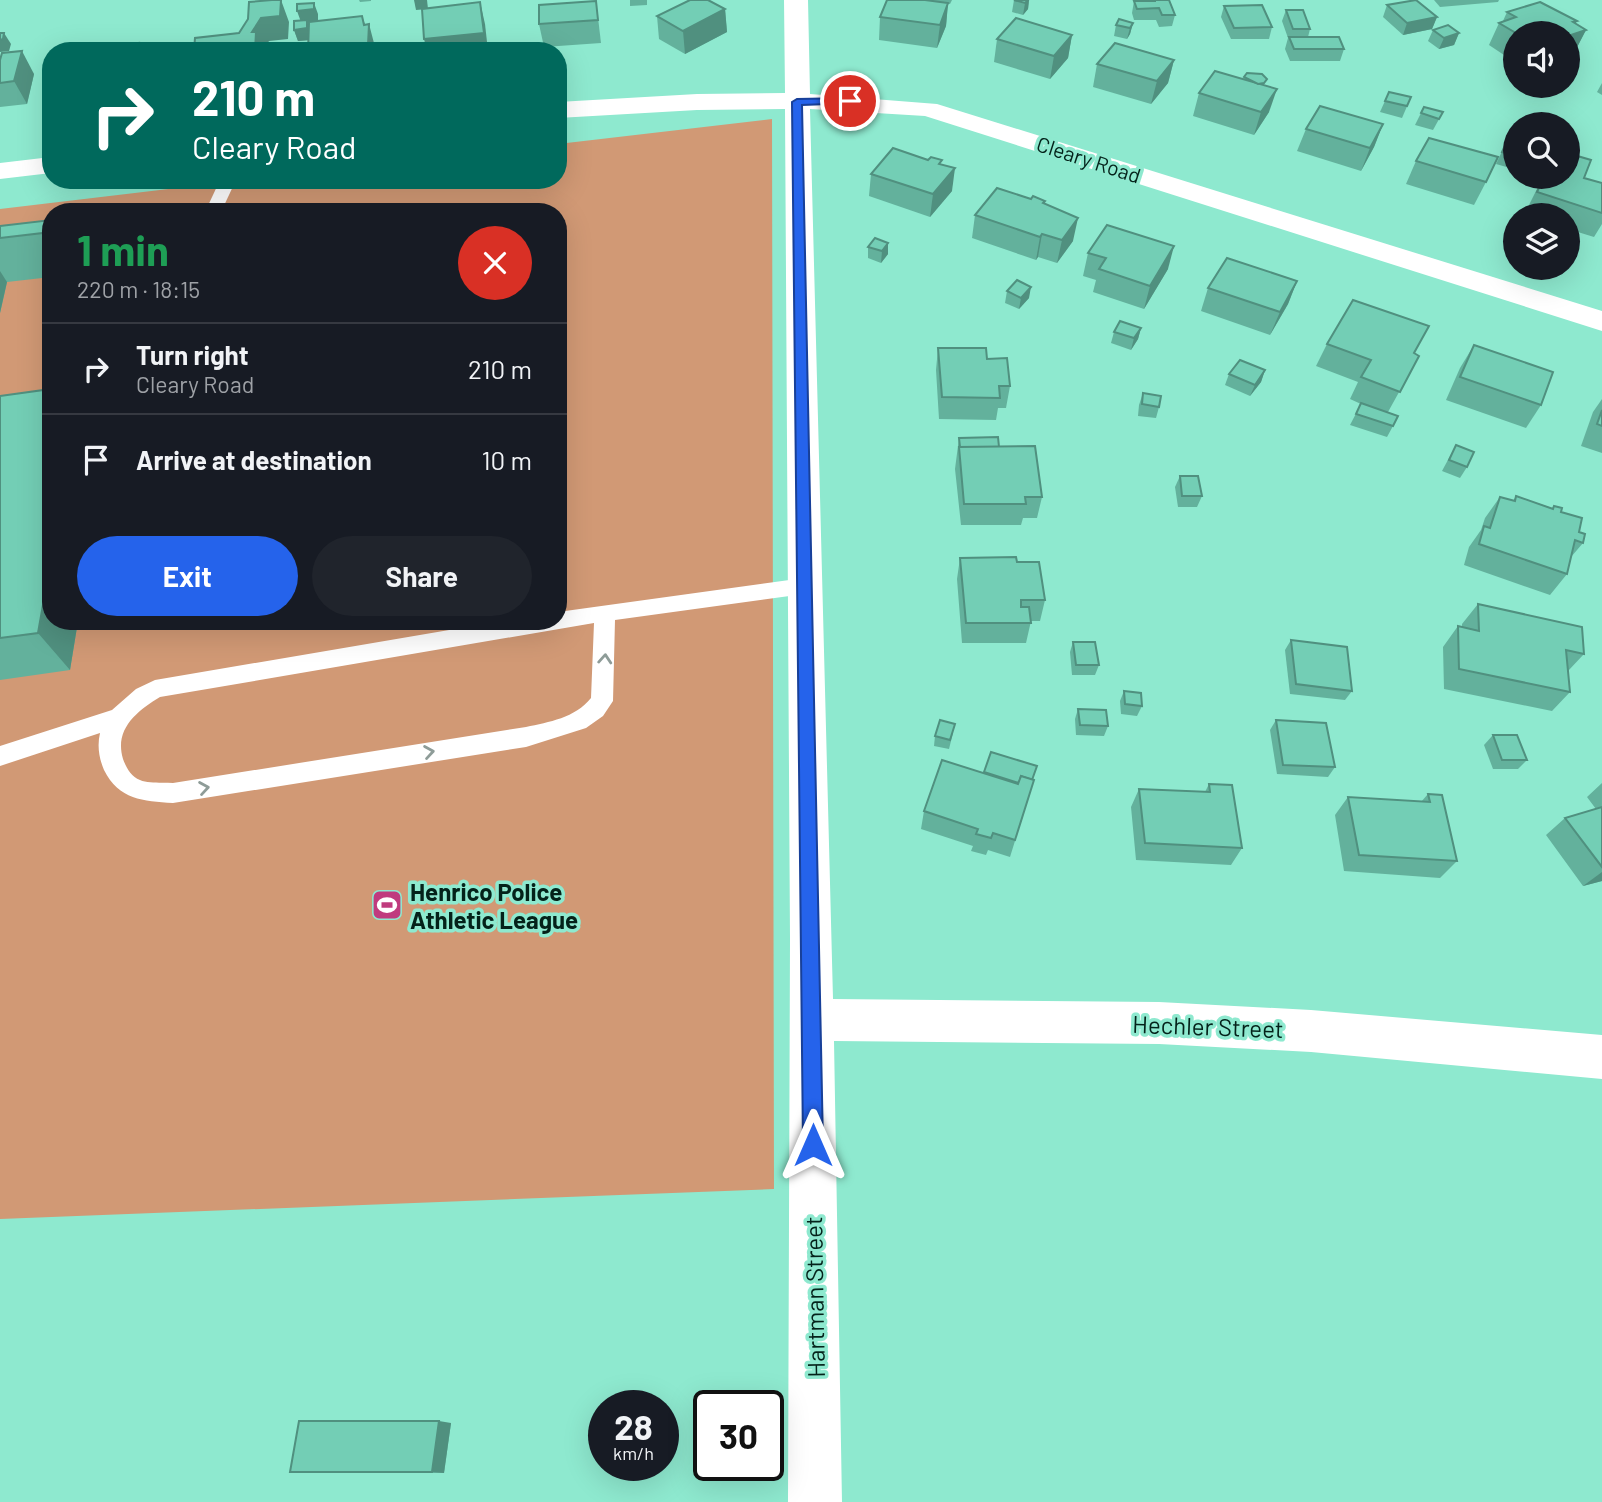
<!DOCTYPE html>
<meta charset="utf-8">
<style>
:root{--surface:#171b24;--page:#20242c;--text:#f1f3f6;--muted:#9ea1a6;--line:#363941;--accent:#2563eb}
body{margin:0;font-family:Barlow,sans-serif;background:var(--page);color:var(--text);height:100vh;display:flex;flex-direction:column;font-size:26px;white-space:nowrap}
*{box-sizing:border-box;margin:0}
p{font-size:23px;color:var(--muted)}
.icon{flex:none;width:38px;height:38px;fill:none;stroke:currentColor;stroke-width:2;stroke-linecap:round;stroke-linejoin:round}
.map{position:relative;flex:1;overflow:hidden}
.sheet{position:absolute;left:42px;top:203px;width:525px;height:427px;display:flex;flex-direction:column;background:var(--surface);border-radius:28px;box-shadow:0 7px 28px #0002}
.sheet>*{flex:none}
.guide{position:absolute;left:42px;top:42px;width:525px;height:147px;border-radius:28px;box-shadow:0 7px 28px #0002;background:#00695c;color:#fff;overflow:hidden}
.controls{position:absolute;left:1503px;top:21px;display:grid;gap:14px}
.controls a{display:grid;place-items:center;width:77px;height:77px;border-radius:50%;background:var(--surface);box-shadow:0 7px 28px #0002;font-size:35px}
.speed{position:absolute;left:588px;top:1390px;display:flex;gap:14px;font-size:35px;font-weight:700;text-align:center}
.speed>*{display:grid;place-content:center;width:91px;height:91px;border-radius:50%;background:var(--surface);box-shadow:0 7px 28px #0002;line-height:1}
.speed small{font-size:18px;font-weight:400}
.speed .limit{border:4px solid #111;border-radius:10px;background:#fff;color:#111}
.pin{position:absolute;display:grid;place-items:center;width:60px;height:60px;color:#fff;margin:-30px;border:4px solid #fff;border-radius:50%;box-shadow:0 2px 7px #0007}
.me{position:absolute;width:77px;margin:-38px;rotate:0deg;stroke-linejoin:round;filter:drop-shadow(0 0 5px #0008)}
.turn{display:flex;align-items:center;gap:24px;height:147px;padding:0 35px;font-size:32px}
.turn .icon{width:91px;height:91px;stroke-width:2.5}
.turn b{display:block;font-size:49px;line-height:60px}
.round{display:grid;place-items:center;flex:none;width:74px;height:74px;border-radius:37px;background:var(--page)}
.head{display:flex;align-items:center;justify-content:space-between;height:119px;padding:0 35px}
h1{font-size:42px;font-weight:700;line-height:52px;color:#1e9e55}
.button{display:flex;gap:14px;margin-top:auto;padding:14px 35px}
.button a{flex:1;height:80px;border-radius:42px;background:var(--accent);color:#fff;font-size:28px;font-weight:700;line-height:80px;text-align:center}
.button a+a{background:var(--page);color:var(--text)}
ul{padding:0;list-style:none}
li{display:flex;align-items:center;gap:21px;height:91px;padding:0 35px;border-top:2px solid var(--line)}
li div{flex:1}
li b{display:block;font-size:26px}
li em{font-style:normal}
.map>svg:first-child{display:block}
.green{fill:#d19975;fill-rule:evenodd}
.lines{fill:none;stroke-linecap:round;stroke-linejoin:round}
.service{fill:#fff;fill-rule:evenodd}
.minor{fill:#fff;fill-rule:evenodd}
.wall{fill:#63b19c}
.shaded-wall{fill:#50907f}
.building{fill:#73ceb5;stroke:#50907f;stroke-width:2}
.oneway{stroke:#8e9c98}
.route{fill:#2563eb;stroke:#184099;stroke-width:2}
.labels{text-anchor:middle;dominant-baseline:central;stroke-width:7;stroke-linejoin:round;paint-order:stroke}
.far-street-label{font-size:21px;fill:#04221a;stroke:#8ee9cf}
.poi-label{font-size:24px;font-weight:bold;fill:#04221a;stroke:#8ee9cf;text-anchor:start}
.street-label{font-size:24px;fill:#04221a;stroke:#8ee9cf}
</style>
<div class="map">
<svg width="1602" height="1502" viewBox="0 0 1602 1502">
<rect width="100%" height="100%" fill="#8ee9cf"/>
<path class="green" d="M772,119L774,1189L0,1219V209L244,180H558V144ZM51,212H558V621H51Z"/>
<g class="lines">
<g class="service">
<polygon points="220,180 236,180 221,212 205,212"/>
<path d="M804,578L811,580L814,586L811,592L804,594L615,620L613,701L603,716L586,728L526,747L173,803C143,801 119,800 104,770C99,758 97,746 100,733L0,766V746L112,710L136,689L155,680L502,621H558V612ZM594,623L591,698C575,718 549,722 526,727L173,783C163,782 149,784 140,780C131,777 126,767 123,759C114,729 137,711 160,697Z"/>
</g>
<g class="minor">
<polygon points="784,0 808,0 810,94 937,104 1602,311 1602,331 925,116 810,109 833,999 1159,1002 1311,1010 1602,1035 1602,1079 1311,1052 1159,1044 834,1041 842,1502 788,1502 790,939 785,109 697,110 558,118 558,102 697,94 785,93"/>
<polygon points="51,157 51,173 0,179 0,163"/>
</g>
</g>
<g class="wall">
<polygon points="359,0 371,0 371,1 360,2"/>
<polygon points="630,0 647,0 647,5 630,6"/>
<polygon points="932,0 952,0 950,4 948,4 946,26 937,48 879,40 880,17"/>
<polygon points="1014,0 1029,0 1028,9 1023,15 1012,12"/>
<polygon points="1148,0 1169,0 1175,15 1172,26 1159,27 1156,20 1134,20 1132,13 1134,1 1148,1"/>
<polygon points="1434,0 1499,0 1498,2 1440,7"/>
<polygon points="596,1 601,43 544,47 539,24"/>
<polygon points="1387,5 1437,17 1432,29 1403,35 1383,17"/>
<polygon points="1224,6 1272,27 1269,39 1231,39 1221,17"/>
<polygon points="725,9 727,32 685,54 659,39 657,16"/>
<polygon points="1286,10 1310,29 1308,37 1344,49 1340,61 1290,61 1285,49 1288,38 1282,21"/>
<polygon points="1507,12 1576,24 1586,30 1574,53 1568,55 1568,33 1516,33 1516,63 1489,45 1499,23 1503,21"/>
<polygon points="318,14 318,21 308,22 309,24 362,16 365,24 375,47 375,51 308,51 308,40 298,41 294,30 300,20"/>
<polygon points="1133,23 1130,34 1127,39 1114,36 1116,25"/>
<polygon points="1433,30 1459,33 1454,45 1439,49 1428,41"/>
<polygon points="1072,35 1068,58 1050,79 994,62 997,39"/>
<polygon points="0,60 34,74 27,104 0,107"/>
<polygon points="1174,60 1168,83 1151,104 1093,87 1097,64"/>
<polygon points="1244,77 1264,86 1269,112 1254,135 1193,116 1199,93 1243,79"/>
<polygon points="1602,83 1602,95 1597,92"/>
<polygon points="1389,92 1411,97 1402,118 1380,112"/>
<polygon points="1443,112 1433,130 1415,125 1421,113"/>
<polygon points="1383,124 1374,147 1361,171 1297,151 1306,129"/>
<polygon points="1506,143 1516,146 1516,158 1510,168 1496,164"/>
<polygon points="1574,155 1584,178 1602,183 1602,224 1594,237 1568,229 1568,215 1524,215 1543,177 1568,177 1571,161"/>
<polygon points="1416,161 1486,182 1474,205 1406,184"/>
<polygon points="942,164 952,191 930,217 869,196 871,174"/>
<polygon points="1031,199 1045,201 1045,204 1073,241 1057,263 1038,257 1036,260 972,238 975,215"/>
<polygon points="51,220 51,277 7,282 0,313 0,226"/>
<polygon points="888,243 888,254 881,263 868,258 868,247"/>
<polygon points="1088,253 1168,269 1144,309 1093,292 1096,280 1083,276"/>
<polygon points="1297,281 1288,304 1270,335 1201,311 1208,288"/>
<polygon points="1007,291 1029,298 1019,309 1005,303"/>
<polygon points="1141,328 1138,339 1131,350 1111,343 1114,332"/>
<polygon points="1327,344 1419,356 1388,412 1393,426 1387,437 1350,425 1361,404 1350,399 1358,382 1316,366"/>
<polygon points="1474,345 1541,405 1526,428 1446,400 1460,368"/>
<polygon points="938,348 987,359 1010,386 1006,408 998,408 996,420 939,419 936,370"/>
<polygon points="1265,370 1261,382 1250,396 1225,385 1229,374"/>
<polygon points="1143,393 1159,407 1156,418 1138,416 1139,405"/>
<polygon points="0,396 51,621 78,621 70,670 0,680"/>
<polygon points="1602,399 1602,453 1581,446 1593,412"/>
<polygon points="959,438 999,447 1042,497 1037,518 1023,518 1021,525 961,525 955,469"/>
<polygon points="1456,445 1467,467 1460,478 1442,471"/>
<polygon points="1180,476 1202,496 1197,507 1178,507 1175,487"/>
<polygon points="1516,496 1552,508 1554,506 1561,512 1579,532 1583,543 1571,557 1567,574 1550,595 1464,565 1469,547 1481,530 1485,518 1500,497 1513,501"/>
<polygon points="960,558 1017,562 1045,600 1040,621 1031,621 1026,643 962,643 957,579"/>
<polygon points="1478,604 1584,654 1568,671 1570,692 1552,711 1444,689 1443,647 1458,626 1462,627 1462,624"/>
<polygon points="1291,640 1352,691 1345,700 1290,694 1285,650"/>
<polygon points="1073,642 1099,665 1095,675 1072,675 1070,652"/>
<polygon points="1124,691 1142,706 1137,716 1121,714 1120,701"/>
<polygon points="1078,709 1108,726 1104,736 1076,735 1075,719"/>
<polygon points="1276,720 1335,767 1328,777 1277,774 1270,730"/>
<polygon points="953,733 949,749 934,746 935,736"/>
<polygon points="1493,735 1527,760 1518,769 1493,769 1484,745"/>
<polygon points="991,752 1034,780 1010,857 988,850 986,855 971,851 973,846 921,829 924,811 984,773"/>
<polygon points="1602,783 1602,881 1583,886 1546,835 1565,818 1596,809 1587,797"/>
<polygon points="1209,784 1242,848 1231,865 1136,860 1131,807 1139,789 1205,792"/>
<polygon points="1428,794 1457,861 1440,878 1344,871 1335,815 1348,797 1421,802"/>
<polygon points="451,1423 444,1473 307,1473 290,1472"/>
</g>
<g class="shaded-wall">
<polygon points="281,0 289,22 288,39 269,41 263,51 255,51 252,32 261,18"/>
<polygon points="414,0 427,0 428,9 416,10"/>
<polygon points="1028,0 1029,0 1028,9 1023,15 1025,3"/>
<polygon points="480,2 485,24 488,51 427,51 424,39"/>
<polygon points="314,3 318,14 318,21 308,22 311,31 311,40 298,41 294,30 301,22 297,11"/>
<polygon points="948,3 946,26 937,48 940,25"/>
<polygon points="725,9 727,32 685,54 683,31"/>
<polygon points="362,16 368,37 369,24 375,47 375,51 370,51"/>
<polygon points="1437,17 1432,29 1403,35 1407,23"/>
<polygon points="1577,21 1569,35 1586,30 1574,53 1568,55 1568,33 1573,22"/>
<polygon points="1133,23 1130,34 1127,39 1130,28"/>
<polygon points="4,33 11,44 9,51 0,52 0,40"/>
<polygon points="1459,33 1454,45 1439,49 1444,38"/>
<polygon points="1072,35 1068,58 1050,79 1054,56"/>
<polygon points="22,51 34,74 27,104 14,81"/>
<polygon points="1174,60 1168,83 1151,104 1157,81"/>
<polygon points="1277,89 1269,112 1254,135 1261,112"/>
<polygon points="1383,124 1374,147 1361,171 1370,148"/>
<polygon points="955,168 952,191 930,217 933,194"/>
<polygon points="1078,218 1073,241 1057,263 1062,240"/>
<polygon points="1042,234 1038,257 1036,260 1040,237"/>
<polygon points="888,243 888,254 881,263 882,251"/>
<polygon points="1174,246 1168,269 1144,309 1150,286"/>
<polygon points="0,271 7,282 0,313"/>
<polygon points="1297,281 1288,304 1270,335 1280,312"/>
<polygon points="1031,287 1029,298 1019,309 1021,298"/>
<polygon points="1141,328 1138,339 1131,350 1134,338"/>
<polygon points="1265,370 1261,382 1250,396 1255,385"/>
<polygon points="51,560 51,621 78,621 70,670 38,633"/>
<polygon points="1602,872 1602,881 1583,886"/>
<polygon points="439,1421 451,1423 444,1473 432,1472"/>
</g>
<g class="building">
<polygon points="272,0 281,0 280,16 261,18 252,32 256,32 255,51 194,51 195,38 239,33 248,19 249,2"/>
<polygon points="690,0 708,0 725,9 683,31 657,16"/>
<polygon points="887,0 925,0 948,3 940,25 880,17"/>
<polygon points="1014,0 1028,0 1025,3"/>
<polygon points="1155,0 1169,0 1175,15 1162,15 1159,8 1137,9 1134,1 1155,1"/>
<polygon points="1416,0 1437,17 1407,23 1387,5"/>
<polygon points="596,1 598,20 539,24 539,5"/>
<polygon points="480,2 484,33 424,39 422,9"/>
<polygon points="1540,2 1577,21 1573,22 1586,30 1568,36 1568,33 1516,33 1499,23 1516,17 1507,12"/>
<polygon points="314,3 314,9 297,11 297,4"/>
<polygon points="1262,5 1272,27 1234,28 1224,6"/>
<polygon points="1286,10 1303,10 1310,29 1293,29"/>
<polygon points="362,16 364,25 369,24 368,45 308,51 309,22"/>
<polygon points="1016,18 1072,35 1054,56 997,39"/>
<polygon points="1119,19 1133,23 1130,28 1116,25"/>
<polygon points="307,20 307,28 294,30 294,21"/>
<polygon points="1448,25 1459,33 1444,38 1433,30"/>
<polygon points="0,33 4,33 3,39 0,40"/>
<polygon points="1289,37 1339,37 1344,49 1294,49"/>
<polygon points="139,43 138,51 78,51 78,50"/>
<polygon points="1115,43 1174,60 1157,81 1097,64"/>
<polygon points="22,51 14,81 0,83 0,60 2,53"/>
<polygon points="1215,71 1277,89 1261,112 1199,93"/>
<polygon points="1247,73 1262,74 1267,79 1264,83 1258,84 1244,77"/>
<polygon points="1389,92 1411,97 1407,106 1385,101"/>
<polygon points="1320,106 1383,124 1370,148 1306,129"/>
<polygon points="1424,107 1443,112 1439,119 1421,113"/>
<polygon points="1429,138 1498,157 1486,182 1416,161"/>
<polygon points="1506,143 1516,146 1516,156 1502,152"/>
<polygon points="893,148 928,160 931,157 942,160 939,164 955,168 933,194 871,174"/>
<polygon points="1574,155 1591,160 1584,178 1602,183 1602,213 1537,192 1544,177 1568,177 1568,160 1572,161"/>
<polygon points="997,188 1031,199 1033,196 1045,201 1043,203 1078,218 1062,240 1042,234 1040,237 975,215"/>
<polygon points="143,209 142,212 123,212"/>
<polygon points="248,209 248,212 223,212"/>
<polygon points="51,220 51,232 0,238 0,226"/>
<polygon points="1107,225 1174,246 1150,286 1099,269 1106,258 1088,253"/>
<polygon points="875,238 888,243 882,251 868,247"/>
<polygon points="1227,258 1297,281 1280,312 1208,288"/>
<polygon points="1017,280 1031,287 1021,298 1007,291"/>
<polygon points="1353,300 1429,326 1414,353 1419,356 1400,392 1361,377 1371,360 1327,344"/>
<polygon points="1120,321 1141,328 1134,338 1114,332"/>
<polygon points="1474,345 1553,372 1541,405 1460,377"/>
<polygon points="938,348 986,348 987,359 1007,358 1010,386 999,386 1000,398 942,397"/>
<polygon points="1240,360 1265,370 1255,385 1229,374"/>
<polygon points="51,389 51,560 38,633 0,638 0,396"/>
<polygon points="1143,393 1161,396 1159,407 1142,404"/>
<polygon points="1361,403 1398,416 1393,426 1356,414"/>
<polygon points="1602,410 1602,426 1597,424"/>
<polygon points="998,437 999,447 960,447 959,438"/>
<polygon points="1456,445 1474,452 1467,467 1449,460"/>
<polygon points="1035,446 1042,497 1025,497 1026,504 964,504 959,447"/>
<polygon points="1180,476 1198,476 1202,496 1182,496"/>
<polygon points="1516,496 1553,509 1554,506 1562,508 1561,512 1582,518 1579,532 1585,534 1583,543 1575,540 1567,574 1479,544 1484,526 1490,528 1500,497 1515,501"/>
<polygon points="1016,557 1017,562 1039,562 1045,600 1021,600 1021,607 1029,607 1031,623 966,623 960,558"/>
<polygon points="1478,604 1582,627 1584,654 1566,650 1570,692 1459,669 1458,626 1479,631"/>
<polygon points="1291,640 1347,647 1352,691 1296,684"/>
<polygon points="1073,642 1095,642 1099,665 1076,665"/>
<polygon points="1124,691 1141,693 1142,706 1125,704"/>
<polygon points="1078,709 1106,710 1108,726 1080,725"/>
<polygon points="940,720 955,724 950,740 935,736"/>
<polygon points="1276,720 1326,723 1335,767 1283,765"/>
<polygon points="1493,735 1517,735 1527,760 1502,760"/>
<polygon points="991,752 1037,766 1032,780 1021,776 1019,783 984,772"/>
<polygon points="942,760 1018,784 1021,776 1034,780 1015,840 993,833 991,838 976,834 978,829 924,811"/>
<polygon points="1209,784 1232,785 1242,848 1145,843 1139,789 1210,792"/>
<polygon points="1428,794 1442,795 1457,861 1359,855 1348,797 1430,802"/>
<polygon points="1602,807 1602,867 1565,818"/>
<polygon points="299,1421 439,1421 432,1472 290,1472"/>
</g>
<defs><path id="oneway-chevron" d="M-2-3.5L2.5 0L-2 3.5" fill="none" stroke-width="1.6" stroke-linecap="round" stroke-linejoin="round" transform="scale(1.75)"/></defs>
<g class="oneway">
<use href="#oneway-chevron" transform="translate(605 659) rotate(-86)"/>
<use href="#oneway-chevron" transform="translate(429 752) rotate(-9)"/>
<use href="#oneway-chevron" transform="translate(204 788) rotate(-9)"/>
</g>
<polygon class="route" points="850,98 856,101 854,103 802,105 823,1145 820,1151 813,1154 806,1151 803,1145 792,102 797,99"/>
<defs>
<g id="stadium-square" transform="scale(1.575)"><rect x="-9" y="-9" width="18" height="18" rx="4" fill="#c03b7e" stroke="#8ee9cf"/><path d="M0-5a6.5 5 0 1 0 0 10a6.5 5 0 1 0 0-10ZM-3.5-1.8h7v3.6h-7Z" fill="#fff"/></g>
</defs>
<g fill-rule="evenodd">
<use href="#stadium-square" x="387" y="905"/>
</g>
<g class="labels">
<g class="far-street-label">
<text transform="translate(1089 159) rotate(18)">Cleary Road</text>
</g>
<g class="poi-label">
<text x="410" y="891">Henrico Police<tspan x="410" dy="28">Athletic League</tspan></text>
</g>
<g class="street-label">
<text transform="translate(1208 1026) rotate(2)">Hechler Street</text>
<text transform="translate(814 1297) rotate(-91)">Hartman Street</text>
</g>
</g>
</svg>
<div class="controls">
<a><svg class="icon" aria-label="sound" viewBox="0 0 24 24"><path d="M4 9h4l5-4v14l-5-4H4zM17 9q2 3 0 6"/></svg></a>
<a><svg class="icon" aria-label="search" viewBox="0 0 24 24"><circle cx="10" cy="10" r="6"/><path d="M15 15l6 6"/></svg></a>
<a><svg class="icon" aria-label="layers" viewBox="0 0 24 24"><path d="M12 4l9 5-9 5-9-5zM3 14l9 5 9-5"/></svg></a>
</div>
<div class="speed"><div>28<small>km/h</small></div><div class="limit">30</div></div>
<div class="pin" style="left:850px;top:101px;background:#d93025"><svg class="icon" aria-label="arrive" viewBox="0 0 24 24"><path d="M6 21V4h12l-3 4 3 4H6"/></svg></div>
<svg class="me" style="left:813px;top:1145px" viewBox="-20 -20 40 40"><path d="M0-17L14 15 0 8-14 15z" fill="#2563eb" stroke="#fff" stroke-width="4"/></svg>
<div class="guide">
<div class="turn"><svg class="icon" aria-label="right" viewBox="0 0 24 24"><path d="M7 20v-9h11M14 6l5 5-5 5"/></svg><div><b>210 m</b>Cleary Road</div></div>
</div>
<section class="sheet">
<div class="head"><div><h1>1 min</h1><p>220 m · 18:15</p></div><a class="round" style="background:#d93025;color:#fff"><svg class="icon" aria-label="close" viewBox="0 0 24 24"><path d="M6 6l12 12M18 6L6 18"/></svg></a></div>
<ul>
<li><svg class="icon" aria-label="right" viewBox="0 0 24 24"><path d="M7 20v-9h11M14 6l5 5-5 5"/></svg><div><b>Turn right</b><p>Cleary Road</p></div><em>210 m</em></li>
<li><svg class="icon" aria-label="arrive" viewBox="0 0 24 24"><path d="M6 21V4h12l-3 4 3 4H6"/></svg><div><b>Arrive at destination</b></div><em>10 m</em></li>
</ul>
<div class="button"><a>Exit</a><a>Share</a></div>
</section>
</div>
